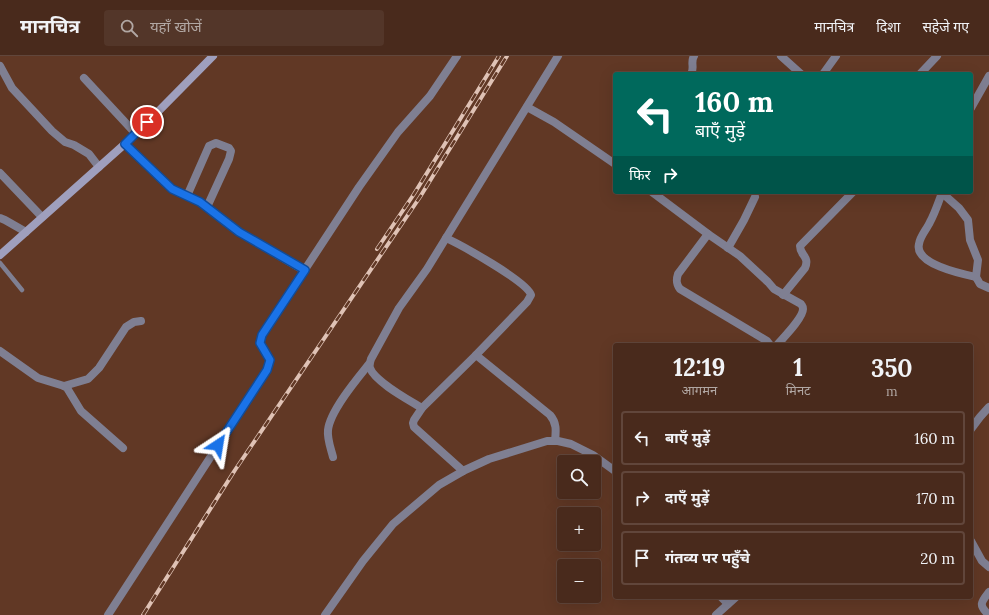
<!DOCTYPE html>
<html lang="hi">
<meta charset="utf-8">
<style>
:root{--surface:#492a1c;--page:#533629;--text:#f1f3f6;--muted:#b1a7a3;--line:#61463b}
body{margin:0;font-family:Lora,"Noto Sans Devanagari",serif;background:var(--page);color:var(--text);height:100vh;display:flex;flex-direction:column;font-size:15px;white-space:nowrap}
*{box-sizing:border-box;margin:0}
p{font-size:13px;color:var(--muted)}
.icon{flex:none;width:22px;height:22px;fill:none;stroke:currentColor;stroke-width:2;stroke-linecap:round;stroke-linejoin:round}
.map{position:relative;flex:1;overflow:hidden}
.side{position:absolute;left:613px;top:287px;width:360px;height:256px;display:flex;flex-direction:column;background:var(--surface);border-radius:4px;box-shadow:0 4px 16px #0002,0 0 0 1px var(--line)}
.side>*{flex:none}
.guide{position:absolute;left:613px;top:16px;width:360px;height:122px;border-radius:4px;box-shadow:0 4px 16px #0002,0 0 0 1px var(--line);background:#00695c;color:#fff;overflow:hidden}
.tools{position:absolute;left:557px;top:399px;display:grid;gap:8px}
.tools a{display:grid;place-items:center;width:44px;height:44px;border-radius:4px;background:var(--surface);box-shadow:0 4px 16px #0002,0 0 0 1px var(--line);font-size:20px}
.pin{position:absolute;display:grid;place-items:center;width:34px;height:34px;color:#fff;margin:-17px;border:2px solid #fff;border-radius:50%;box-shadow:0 1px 4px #0007}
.me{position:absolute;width:44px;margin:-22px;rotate:33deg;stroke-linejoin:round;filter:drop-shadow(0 0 3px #0008)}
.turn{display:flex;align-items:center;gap:14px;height:84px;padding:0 16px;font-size:18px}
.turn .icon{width:52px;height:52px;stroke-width:2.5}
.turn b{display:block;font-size:28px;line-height:34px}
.then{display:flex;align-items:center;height:38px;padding:0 16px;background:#0003;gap:8px;font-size:15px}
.eta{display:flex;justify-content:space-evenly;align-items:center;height:68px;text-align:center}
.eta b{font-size:24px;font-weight:800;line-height:28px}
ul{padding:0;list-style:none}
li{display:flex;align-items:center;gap:12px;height:54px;margin:0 8px 6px;padding:0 8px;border:2px solid var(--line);border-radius:4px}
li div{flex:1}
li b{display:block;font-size:15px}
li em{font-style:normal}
header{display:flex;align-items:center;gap:24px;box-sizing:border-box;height:56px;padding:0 20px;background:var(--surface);border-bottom:1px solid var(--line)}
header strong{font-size:19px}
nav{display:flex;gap:22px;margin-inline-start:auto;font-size:14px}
.search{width:280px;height:36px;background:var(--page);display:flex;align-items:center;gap:10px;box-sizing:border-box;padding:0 14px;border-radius:4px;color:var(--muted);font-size:15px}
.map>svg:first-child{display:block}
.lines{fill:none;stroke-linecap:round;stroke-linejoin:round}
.lane{stroke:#7f7f92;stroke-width:4.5}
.street{stroke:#7f7f92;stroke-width:8}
.secondary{stroke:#9f9fbd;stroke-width:8}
.rail-casing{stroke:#dfc2b5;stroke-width:4}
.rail{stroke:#613825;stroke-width:2.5;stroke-dasharray:8;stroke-linecap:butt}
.route-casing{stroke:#114b97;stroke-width:10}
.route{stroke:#1a73e8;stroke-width:7}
</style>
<header>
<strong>मानचित्र</strong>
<div class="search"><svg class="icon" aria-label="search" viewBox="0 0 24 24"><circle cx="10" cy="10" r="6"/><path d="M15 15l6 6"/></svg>यहाँ खोजें</div>
<nav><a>मानचित्र</a><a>दिशा</a><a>सहेजे गए</a></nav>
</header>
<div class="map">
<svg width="989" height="559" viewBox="0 0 989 559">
<rect width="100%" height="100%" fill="#613825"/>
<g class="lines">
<polyline class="lane" points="0,207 22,234"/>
<g class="street">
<polyline points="781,0 801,18"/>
<polyline points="0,10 12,32 52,75 65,86 74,89 89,98 99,111"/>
<path d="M691,18C695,12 690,6 694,0"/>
<polyline points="823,18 836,0"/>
<polyline points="920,18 937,0"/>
<polyline points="84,22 136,78"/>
<polyline points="527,51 554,66 615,108"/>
<polyline points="971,52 989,20"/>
<polyline points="125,88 172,133 200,146 239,176 305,215"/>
<polyline points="0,117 42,161"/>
<path d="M652,136L708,178L740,200L768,226L774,233L801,248C802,250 803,250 803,253C803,262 783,282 777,289"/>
<polyline points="941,136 959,152 968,164 970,184 978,204 976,221 980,228 989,232"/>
<path d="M942,137C938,147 935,157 930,166C927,173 920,180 919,188C914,208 962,218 976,221"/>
<polyline points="187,140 209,90 216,87 229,92 231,95 229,103 207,151"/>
<polyline points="0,162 5,164 26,176"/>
<path d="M708,178L678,218C676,224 676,228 680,233L767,285L770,289"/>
<path d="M446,182C461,189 528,226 531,239L527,246L476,299L422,352L414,364L413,367L414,371L463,415"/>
<polyline points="728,192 744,164 755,141"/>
<path d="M783,239L805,212C810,200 800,200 800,190L853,136"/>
<polyline points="0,295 38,322 64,330 67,332 81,355 123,392"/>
<path d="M476,299L550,359C557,367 556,375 555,385"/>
<polyline points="64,330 88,323 99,312 126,271 134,266 141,265"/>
<path d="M422,352C409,344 375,326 370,312C369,309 370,306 371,303L399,252L427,213L446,182L558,0"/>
<polyline points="971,373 980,361 989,351"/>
<path d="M333,401C331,393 327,383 328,374C330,355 357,323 369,308"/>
<polyline points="971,485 982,505 989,511"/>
<polyline points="721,541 728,548"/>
<polyline points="108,559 267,314 270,304 260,287 262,279 359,131 398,76 430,40 457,0"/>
<polyline points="325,559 363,505 393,468 439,429 465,414 489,403 547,385 558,385 571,388 593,399 615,415"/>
<polyline points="716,559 736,541"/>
<path d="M989,559C978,549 981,546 989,536"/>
</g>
<polyline class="secondary" points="0,199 136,78 213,0"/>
<g class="rail-casing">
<g id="rail">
<polyline points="377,193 414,138 499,0"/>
<polyline points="143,559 235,414 420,141 507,0"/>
</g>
</g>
<use href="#rail" class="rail"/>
</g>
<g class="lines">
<g class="route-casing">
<polyline id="route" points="147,66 125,88 172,133 200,146 239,176 305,214 262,279 260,287 270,304 267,314 218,389"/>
</g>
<use href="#route" class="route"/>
</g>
</svg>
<div class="tools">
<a><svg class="icon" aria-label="search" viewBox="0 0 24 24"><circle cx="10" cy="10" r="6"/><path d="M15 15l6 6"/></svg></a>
<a>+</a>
<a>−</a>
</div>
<div class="pin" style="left:147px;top:66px;background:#d93025"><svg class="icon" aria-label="arrive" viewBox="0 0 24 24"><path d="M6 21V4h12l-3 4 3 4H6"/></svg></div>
<svg class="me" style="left:218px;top:389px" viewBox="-20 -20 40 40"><path d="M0-17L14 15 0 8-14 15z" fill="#1a73e8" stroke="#fff" stroke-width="4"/></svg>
<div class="guide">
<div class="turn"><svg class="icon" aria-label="left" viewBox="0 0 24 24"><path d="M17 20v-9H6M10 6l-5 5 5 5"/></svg><div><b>160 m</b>बाएँ मुड़ें</div></div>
<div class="then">फिर<svg class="icon" aria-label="right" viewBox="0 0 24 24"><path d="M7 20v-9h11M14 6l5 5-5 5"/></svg></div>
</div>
<section class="side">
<div class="eta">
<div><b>12:19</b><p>आगमन</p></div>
<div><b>1</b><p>मिनट</p></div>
<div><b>350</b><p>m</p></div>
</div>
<ul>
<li><svg class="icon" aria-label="left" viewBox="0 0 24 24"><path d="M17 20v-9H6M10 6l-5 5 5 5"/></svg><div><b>बाएँ मुड़ें</b></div><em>160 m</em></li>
<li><svg class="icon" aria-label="right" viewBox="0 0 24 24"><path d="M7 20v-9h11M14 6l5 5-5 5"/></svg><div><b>दाएँ मुड़ें</b></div><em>170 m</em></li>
<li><svg class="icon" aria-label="arrive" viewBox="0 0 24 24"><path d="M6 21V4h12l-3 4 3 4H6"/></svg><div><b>गंतव्य पर पहुँचे</b></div><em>20 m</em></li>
</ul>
</section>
</div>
